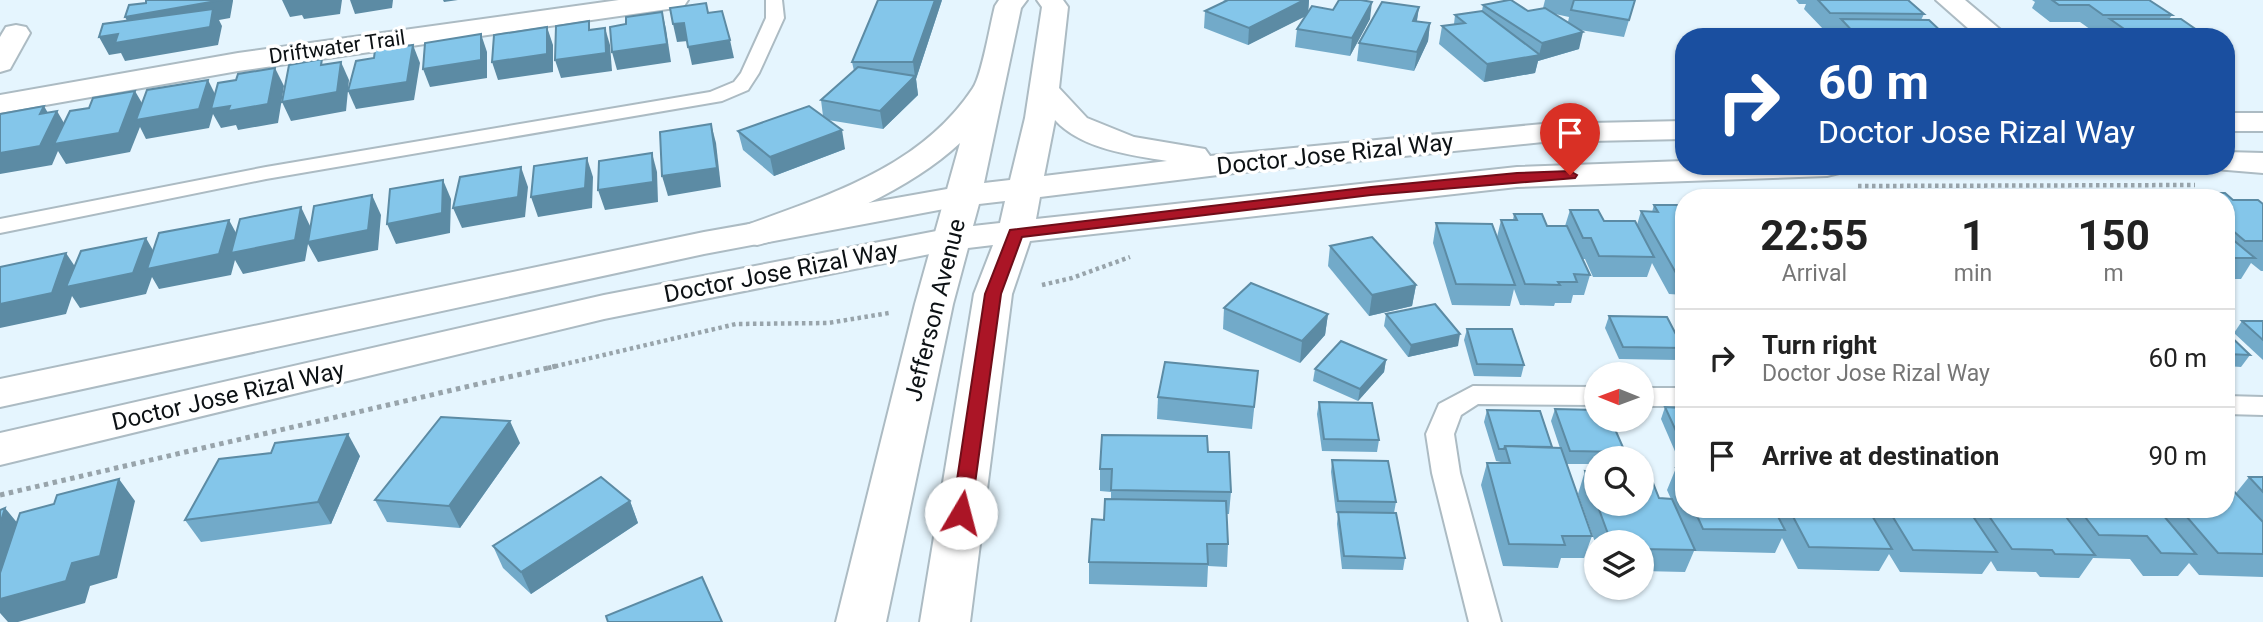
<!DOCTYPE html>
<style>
:root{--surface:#fff;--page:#f2f2f2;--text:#222;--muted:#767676;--line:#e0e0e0}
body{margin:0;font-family:Roboto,sans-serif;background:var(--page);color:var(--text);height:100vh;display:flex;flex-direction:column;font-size:26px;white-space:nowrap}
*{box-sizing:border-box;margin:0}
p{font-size:23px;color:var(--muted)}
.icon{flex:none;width:38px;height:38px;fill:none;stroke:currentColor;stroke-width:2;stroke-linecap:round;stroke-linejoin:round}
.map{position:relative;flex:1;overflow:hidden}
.panel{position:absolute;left:1675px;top:189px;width:560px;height:329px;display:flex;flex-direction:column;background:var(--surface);border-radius:28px;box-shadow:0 2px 5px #0004}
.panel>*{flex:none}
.guide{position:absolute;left:1675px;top:28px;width:560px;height:147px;border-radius:28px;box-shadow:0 2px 5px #0004;background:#1a4fa0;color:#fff;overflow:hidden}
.needle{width:46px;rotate:271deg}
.controls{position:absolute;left:1584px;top:362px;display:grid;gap:14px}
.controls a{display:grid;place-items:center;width:70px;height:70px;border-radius:50%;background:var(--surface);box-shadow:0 2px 5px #0004;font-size:35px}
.pin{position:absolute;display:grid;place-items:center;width:60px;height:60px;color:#fff;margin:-72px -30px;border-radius:50% 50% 50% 0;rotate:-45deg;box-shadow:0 0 7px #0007}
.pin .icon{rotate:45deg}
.me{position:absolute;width:77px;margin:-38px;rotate:8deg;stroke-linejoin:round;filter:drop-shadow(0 0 5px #0008)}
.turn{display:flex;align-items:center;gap:24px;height:147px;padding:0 28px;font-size:32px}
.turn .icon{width:91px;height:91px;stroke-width:2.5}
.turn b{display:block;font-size:49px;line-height:60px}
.eta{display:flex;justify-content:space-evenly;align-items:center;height:119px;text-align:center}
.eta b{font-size:42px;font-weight:700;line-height:49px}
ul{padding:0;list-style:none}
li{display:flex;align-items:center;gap:21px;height:98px;padding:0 28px;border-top:2px solid var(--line)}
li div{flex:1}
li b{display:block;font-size:26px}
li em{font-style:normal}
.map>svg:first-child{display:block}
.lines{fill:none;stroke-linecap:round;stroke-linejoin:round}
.service-casing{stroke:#acbbc3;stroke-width:4}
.minor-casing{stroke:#acbbc3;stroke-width:4}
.tertiary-casing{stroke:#acbbc3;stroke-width:4}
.path-far1{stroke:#98a4ab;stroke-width:4.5;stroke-dasharray:3.5 3.5;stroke-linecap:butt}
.path{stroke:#98a4ab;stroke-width:5;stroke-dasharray:4.5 4.5;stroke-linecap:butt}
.service{fill:#fff;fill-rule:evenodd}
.minor{fill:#fff;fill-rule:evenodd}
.tertiary{fill:#fff;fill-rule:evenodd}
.wall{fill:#72aac9;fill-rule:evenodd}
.shaded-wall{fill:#5c8ba4}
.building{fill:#84c6ea;stroke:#5c8ba4;stroke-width:2}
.route{fill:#ab1526;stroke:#6f0e19;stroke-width:2}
.labels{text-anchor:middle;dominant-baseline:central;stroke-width:7;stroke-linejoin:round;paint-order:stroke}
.far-street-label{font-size:21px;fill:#0c1114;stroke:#fff}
.street-label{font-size:24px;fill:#0c1114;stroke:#fff}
</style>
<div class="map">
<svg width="2263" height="622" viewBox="0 0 2263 622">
<rect width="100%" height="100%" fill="#e5f5fe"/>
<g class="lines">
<g class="service-casing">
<g id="service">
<polygon points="766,0 782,0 784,18 759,73 748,90 722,101 266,179 0,233 0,219 266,167 710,92 734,82 741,73 766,18"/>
<polygon points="1473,386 1596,387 1596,405 1478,404 1461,415 1454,434 1460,473 1501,622 1469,622 1432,473 1426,434 1439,404"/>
<rect x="1642" y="388" width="42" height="18"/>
<polygon points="2226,396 2263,397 2263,415 2226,414"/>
</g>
</g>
<g class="minor-casing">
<g id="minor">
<polygon points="619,0 688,0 684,6 675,8 238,71 0,113 0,95 238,53"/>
<polygon points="1936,0 1965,0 2009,37 1978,37"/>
<polygon points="16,25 26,27 30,33 10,69 0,72 0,37 6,27"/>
<polygon points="964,186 976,189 981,196 976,203 704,254 0,407 0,379 704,232"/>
<polygon points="952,228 965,231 970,239 965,247 604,319 0,465 0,433 604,295"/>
</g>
</g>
<g class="tertiary-casing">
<g id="tertiary">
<path d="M999,0H1027L1021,8L984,183L1010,180L1025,118L1042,7L1037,0H1063L1068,7L1059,88L1087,118L1134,137L1205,149L1210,156L1543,124L1684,121V139L1543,142L1234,173L1040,197L1036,219L1517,167L1684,161V166H1843L1839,173L1827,176L1517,187L1030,241L1012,294L970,622H920L974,294L993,245L968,248L953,304L886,622H836L915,304L960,143C911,189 823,228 757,245L744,242L739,234L744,226C829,195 921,167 973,88C982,75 990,25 995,6ZM1055,120C1081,149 1131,155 1167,161L1044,176ZM1005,201L1000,223L973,226L979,204Z"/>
<rect x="2226" y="113" width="37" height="18"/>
<polygon points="2226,152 2263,153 2263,173 2215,169 2213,166 2226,166"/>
</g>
</g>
<g class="path-far1">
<polyline points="1858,186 2195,185"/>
<polyline points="1042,285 1072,278 1130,257"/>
<polyline points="548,368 736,324 828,323 889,313"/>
</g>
<polyline class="path" points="0,495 556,366"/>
<use href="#service" class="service"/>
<use href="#minor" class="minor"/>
<use href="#tertiary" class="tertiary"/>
</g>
<g class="wall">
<polygon points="942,0 916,79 918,95 883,129 828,120 845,149 774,176 743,150 738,131 823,116 821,100 854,71 852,62"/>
<polygon points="1223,0 1309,0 1308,12 1370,19 1350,56 1295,47 1297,29 1305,16 1248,45 1204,28 1205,11 1225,1"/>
<path d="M1545,0H1635L1624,37L1580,30L1579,49L1538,61L1535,73L1484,82L1439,44L1442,26L1454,24L1455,15L1482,11L1483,5L1528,11L1543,8ZM1555,14L1569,17L1568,22Z"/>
<polygon points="1796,0 1908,0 1924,14 1921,20 1946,36 1834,37 1836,30 1824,30 1804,9 1806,4 1799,4"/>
<polygon points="2032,0 2149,0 2172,15 2169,19 2207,37 2094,37 2096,32 2094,32 2080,22 2050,22 2032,8 2035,2"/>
<polygon points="1419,7 1417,21 1430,23 1428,41 1414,71 1357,61 1359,43"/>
<polygon points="2134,191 2166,197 2183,198 2130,198"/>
<polygon points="2186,193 2225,193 2233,200 2258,200 2263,204 2263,271 2261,271 2251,263 2241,279 2226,279 2226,258 2227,258 2226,258 2226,198 2183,198"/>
<polygon points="1654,205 1684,216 1684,295 1669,294 1652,263 1647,277 1593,277 1585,259 1582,259 1590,275 1584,295 1573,295 1571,303 1555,303 1554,306 1520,305 1514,289 1510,306 1452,305 1433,243 1436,223 1497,237 1501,220 1513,220 1514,214 1547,226 1565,226 1570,210 1604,221 1637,225 1641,211 1652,212"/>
<polygon points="1330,246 1416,285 1412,306 1369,316 1328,266"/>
<polygon points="1224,308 1328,314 1325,335 1300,363 1223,329"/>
<polygon points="1386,314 1458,346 1408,357 1384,326"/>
<polygon points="1609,316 1683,348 1678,360 1619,359 1605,328"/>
<polygon points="2242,321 2263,321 2263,360 2234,333"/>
<polygon points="1467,329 1524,365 1521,377 1474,376 1464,340"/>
<polygon points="2226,332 2250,355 2241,367 2226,366"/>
<polygon points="1386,360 1384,372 1358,401 1313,381 1315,369"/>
<polygon points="1258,371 1252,429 1157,419 1158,397"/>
<polygon points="1319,402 1379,440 1377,452 1322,451 1317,414"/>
<polygon points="1665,407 1684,408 1684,456 1677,456 1661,419"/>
<polygon points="1555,409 1625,452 1623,458 1596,458 1596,464 1567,464 1592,536 1584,558 1561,558 1558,568 1503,566 1481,485 1487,463 1501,463 1501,462 1496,461 1484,422 1487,410 1552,447 1560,448 1551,421"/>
<polygon points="520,443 460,528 387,522 375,500"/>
<polygon points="1208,452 1231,492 1229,514 1226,514 1228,544 1227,567 1208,566 1207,587 1089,584 1089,562 1111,499 1111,492 1100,491 1100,469"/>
<polygon points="271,453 360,456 331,524 201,542 185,520"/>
<polygon points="1332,460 1396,502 1394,513 1405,558 1403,570 1342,569 1337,524 1338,513 1336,513 1331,472"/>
<polygon points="1676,468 1684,468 1684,509 2226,509 2236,493 2249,477 2263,477 2263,577 2199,575 2189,563 2178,576 2143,576 2130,559 2093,558 2079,578 2040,577 2036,572 1997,571 1991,561 1982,574 1900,572 1889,554 1879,571 1798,569 1782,538 1775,553 1694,551 1685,572 1642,571 1642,542 1596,542 1596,545 1578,494 1585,471 1596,472 1596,504 1642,504 1659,498 1671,499 1667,490"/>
<polygon points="630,501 638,523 531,594 503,568 493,546"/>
</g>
<g class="shaded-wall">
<polygon points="222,0 233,0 233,1 230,18 219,20 222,26 218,45 125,61 121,53 109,55 99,37 118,34 134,34 125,17"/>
<polygon points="282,0 342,0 340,14 304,19 302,15 290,17"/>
<polygon points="350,0 393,0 392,8 355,14"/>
<polygon points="443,0 458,0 444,2"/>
<polygon points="935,0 942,0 916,79 918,95 883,129 880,111 915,77 913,62"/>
<polygon points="1304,0 1309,0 1308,15 1248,45 1249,28"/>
<polygon points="1372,2 1370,19 1350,56 1352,38"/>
<polygon points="1419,7 1416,25 1413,21"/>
<polygon points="662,12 666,29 671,62 617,70 612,52"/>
<polygon points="684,23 688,41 677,42 673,24"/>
<polygon points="1430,23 1428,41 1414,71 1417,52"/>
<polygon points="547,27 553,45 553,72 498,80 492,62"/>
<polygon points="605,28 610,45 612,71 561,78 555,60"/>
<polygon points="1583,32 1579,49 1538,61 1535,73 1484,82 1487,64 1539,55 1542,43"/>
<polygon points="481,34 487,52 487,78 430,87 423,69"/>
<polygon points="730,40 734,58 692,65 688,47"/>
<polygon points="413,45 420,63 414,100 356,109 348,91"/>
<polygon points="341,62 349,80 346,111 291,121 282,102"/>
<polygon points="275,68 284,86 278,123 238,130 236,125 221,128 213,114 209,128 146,139 140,127 130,152 66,164 58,151 52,165 0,174 0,153 40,114 44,106 52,120 57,111 68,130 135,91 146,110 208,80 217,98"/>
<polygon points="711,124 716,143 721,187 668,196 662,176"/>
<polygon points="842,130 845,149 774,176 770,157"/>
<polygon points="652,153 657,172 658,202 605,210 598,190"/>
<polygon points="587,158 593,177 592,208 538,217 531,197"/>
<polygon points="521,167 528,187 525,217 462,228 453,208"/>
<polygon points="443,180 451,199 450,233 396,244 387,224"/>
<polygon points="372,195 381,215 378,250 318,262 308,244 305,261 243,274 235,260 231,275 159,289 152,277 146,294 80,308 72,296 66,314 0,328 0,304 66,253 80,274 146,238 158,259 229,220 240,240 301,207 311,228"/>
<polygon points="1416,285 1412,306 1369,316 1372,295"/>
<polygon points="1328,314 1325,335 1300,363 1302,341"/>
<polygon points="1460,334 1458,346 1408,357 1411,345"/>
<polygon points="1386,360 1384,372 1358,401 1360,389"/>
<polygon points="510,421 520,443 460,528 449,506"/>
<polygon points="348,434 360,456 331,524 318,502"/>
<polygon points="119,479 135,501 117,578 90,586 85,603 18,622 8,622 0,613 0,524 5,508 24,531 72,563"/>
<polygon points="630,501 638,523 531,594 521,572"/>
</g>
<g class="building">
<polygon points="146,0 222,0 125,17 129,5 146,3"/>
<polygon points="878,0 935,0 913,62 852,62"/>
<polygon points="1228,0 1304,0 1249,28 1205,11"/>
<polygon points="1339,0 1361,0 1372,2 1352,38 1297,29 1312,6 1333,10"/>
<polygon points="1509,0 1511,0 1528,11 1545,8 1583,32 1542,43 1483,5"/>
<polygon points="1574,0 1635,0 1629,20 1571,10"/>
<polygon points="1818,0 1908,0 1924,14 1830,13"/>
<polygon points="2052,0 2149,0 2172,15 2103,15 2089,5 2059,5"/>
<polygon points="1382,2 1419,7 1413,21 1430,23 1417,52 1359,43"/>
<polygon points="706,3 708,13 722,11 730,40 688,47 684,23 673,24 670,8"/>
<polygon points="213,9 210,27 115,43 118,34 99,37 103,24"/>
<polygon points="1482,11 1540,55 1487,64 1442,26 1465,23 1455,15"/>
<polygon points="662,12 667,44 612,52 610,27 626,24 626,17"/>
<polygon points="1841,19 1929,20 1946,36 1858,37"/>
<polygon points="2110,19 2181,19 2207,37 2105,37 2097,31 2127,31"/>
<polygon points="589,21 589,30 605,28 606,53 555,60 556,26"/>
<polygon points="547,27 547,54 492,62 494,35"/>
<polygon points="481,34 481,60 423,69 425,43"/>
<polygon points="413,45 407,82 348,91 356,61 374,58 375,50"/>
<polygon points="322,59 321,65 341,62 337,92 282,102 289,65"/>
<polygon points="858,67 915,76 880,111 821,100"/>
<polygon points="275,68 268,104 228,111 230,106 211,109 218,83 236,80 238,74"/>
<polygon points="208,80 199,109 136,120 147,90"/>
<polygon points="135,91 119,133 54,144 70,111 89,108 93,98"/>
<polygon points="44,106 40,114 57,111 40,146 0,153 0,114"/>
<polygon points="809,106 842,130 770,157 738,131"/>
<polygon points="711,124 717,168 662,176 660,132"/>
<polygon points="652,153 653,182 598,190 599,161"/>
<polygon points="587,158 585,188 531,197 534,166"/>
<polygon points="521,167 518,197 453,208 460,177"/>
<polygon points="443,180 442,213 387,224 390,189"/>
<polygon points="2134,191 2158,191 2166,197 2183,198 2142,198"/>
<polygon points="2066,192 2108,193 2113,198 2053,198 2053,197 2071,197"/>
<polygon points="1868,193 1898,193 1902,198 1873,198"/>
<polygon points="1911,193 1937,193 1942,198 1916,198"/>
<polygon points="1980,193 2040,194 2045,198 1985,198"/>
<polygon points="2186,193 2225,193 2233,200 2258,200 2263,204 2263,241 2245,241 2226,225 2226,198 2192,198"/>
<polygon points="372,195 368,230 308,242 314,206"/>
<polygon points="1654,205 1677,205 1684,216 1684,274 1676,273 1641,211 1658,212"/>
<polygon points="301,207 295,240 231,253 240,219"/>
<polygon points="1570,210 1598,210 1604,221 1635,221 1654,257 1599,256 1591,238 1583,238"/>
<polygon points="1514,214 1542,214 1547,226 1567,226 1590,275 1574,274 1577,282 1558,282 1560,285 1525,284 1501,220 1517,220"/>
<polygon points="229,220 219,254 147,269 159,233"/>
<polygon points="1436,223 1492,224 1515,285 1456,284"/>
<polygon points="2226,234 2255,258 2226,258"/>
<polygon points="1372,237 1416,285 1372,295 1330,246"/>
<polygon points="146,238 133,273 66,287 81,251"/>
<polygon points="66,253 52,293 0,304 0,267"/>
<polygon points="1251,283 1328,314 1302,341 1224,308"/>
<polygon points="1435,304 1460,334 1411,345 1386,314"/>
<polygon points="1609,316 1667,317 1683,348 1623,347"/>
<polygon points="2242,321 2263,321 2263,340"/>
<polygon points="1467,329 1512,329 1524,365 1477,364"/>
<polygon points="2226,332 2250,355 2226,354"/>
<polygon points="1341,341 1386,360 1360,389 1315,369"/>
<polygon points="1165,362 1258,371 1254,407 1158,397"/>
<polygon points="1319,402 1372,403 1379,440 1324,439"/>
<polygon points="1665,407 1684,408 1684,444 1682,444"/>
<polygon points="1555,409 1596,410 1596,420 1611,420 1625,452 1570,451"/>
<polygon points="1487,410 1540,411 1552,447 1505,446 1504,449 1499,449"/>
<polygon points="441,417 510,421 449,506 375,500"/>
<polygon points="348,434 318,502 185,520 219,459 271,453 275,443"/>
<polygon points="1102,435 1207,436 1208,452 1229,452 1231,492 1111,490 1112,469 1100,469"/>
<polygon points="1505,446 1561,448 1592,536 1562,536 1565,545 1509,544 1487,463 1510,463"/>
<polygon points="1332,460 1388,461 1396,502 1338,501"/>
<polygon points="1676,468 1684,468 1684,485"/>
<polygon points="1585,471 1596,472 1596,502"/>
<polygon points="1642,473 1649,473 1659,498 1672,499 1695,550 1642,549 1642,542 1611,542 1597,504 1642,504"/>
<polygon points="601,477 630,501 521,572 493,546"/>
<polygon points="2249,477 2263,477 2263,492"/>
<polygon points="119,479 100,556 72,563 66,581 0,599 0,573 20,513 54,504 57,495"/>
<polygon points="2226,483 2263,522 2263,554 2218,553 2180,509 2226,509"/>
<polygon points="1105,499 1226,501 1228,544 1207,544 1208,564 1089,562 1092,519 1104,520"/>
<polygon points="5,508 0,524 0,510"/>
<polygon points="1694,509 1774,509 1785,530 1703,529"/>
<polygon points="1789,509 1868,509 1892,549 1809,547"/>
<polygon points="1888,509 1968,509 1997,552 1913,550"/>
<polygon points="1984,509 2060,509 2095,555 2055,554 2052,550 2012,549"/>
<polygon points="2079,509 2158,509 2196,554 2161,553 2147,536 2099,535"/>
<polygon points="1338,512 1396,513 1405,558 1344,556"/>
<polygon points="702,577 722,622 608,622 606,616"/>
</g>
<polygon class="route" points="1570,171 1577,175 1575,178 1371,195 1022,237 1001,294 971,513 968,518 961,520 954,518 952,513 985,294 1010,230 1371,187 1517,173"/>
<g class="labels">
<g class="far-street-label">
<text transform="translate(337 47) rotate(-8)">Driftwater Trail</text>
</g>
<g class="street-label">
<text transform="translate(1335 154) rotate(-6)">Doctor Jose Rizal Way</text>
<text transform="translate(781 272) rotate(-11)">Doctor Jose Rizal Way</text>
<text transform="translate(935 310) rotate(-76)">Jefferson Avenue</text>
<text transform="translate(228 396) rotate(-13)">Doctor Jose Rizal Way</text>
</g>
</g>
</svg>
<div class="controls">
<a><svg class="needle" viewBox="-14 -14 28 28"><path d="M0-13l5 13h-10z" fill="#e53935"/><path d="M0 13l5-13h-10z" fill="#767676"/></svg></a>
<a><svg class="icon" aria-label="search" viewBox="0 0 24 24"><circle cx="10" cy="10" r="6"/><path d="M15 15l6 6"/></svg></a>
<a><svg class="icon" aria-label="layers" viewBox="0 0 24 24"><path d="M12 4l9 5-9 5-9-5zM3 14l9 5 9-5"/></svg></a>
</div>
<div class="pin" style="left:1570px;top:175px;background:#d93025"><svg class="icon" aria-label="arrive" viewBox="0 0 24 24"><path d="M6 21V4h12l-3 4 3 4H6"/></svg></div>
<svg class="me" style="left:961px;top:513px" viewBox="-20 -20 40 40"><circle r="19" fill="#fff"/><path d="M0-13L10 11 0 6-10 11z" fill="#ab1526"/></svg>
<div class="guide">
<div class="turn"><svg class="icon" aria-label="right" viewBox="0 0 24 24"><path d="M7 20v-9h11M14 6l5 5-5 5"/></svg><div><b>60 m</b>Doctor Jose Rizal Way</div></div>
</div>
<section class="panel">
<div class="eta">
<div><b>22:55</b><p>Arrival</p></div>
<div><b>1</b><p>min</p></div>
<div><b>150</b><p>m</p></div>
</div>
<ul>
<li><svg class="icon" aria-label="right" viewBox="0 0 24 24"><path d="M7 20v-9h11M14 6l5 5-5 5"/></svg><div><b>Turn right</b><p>Doctor Jose Rizal Way</p></div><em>60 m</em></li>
<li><svg class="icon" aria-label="arrive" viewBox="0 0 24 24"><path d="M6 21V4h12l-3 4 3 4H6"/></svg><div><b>Arrive at destination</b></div><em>90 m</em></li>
</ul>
</section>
</div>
